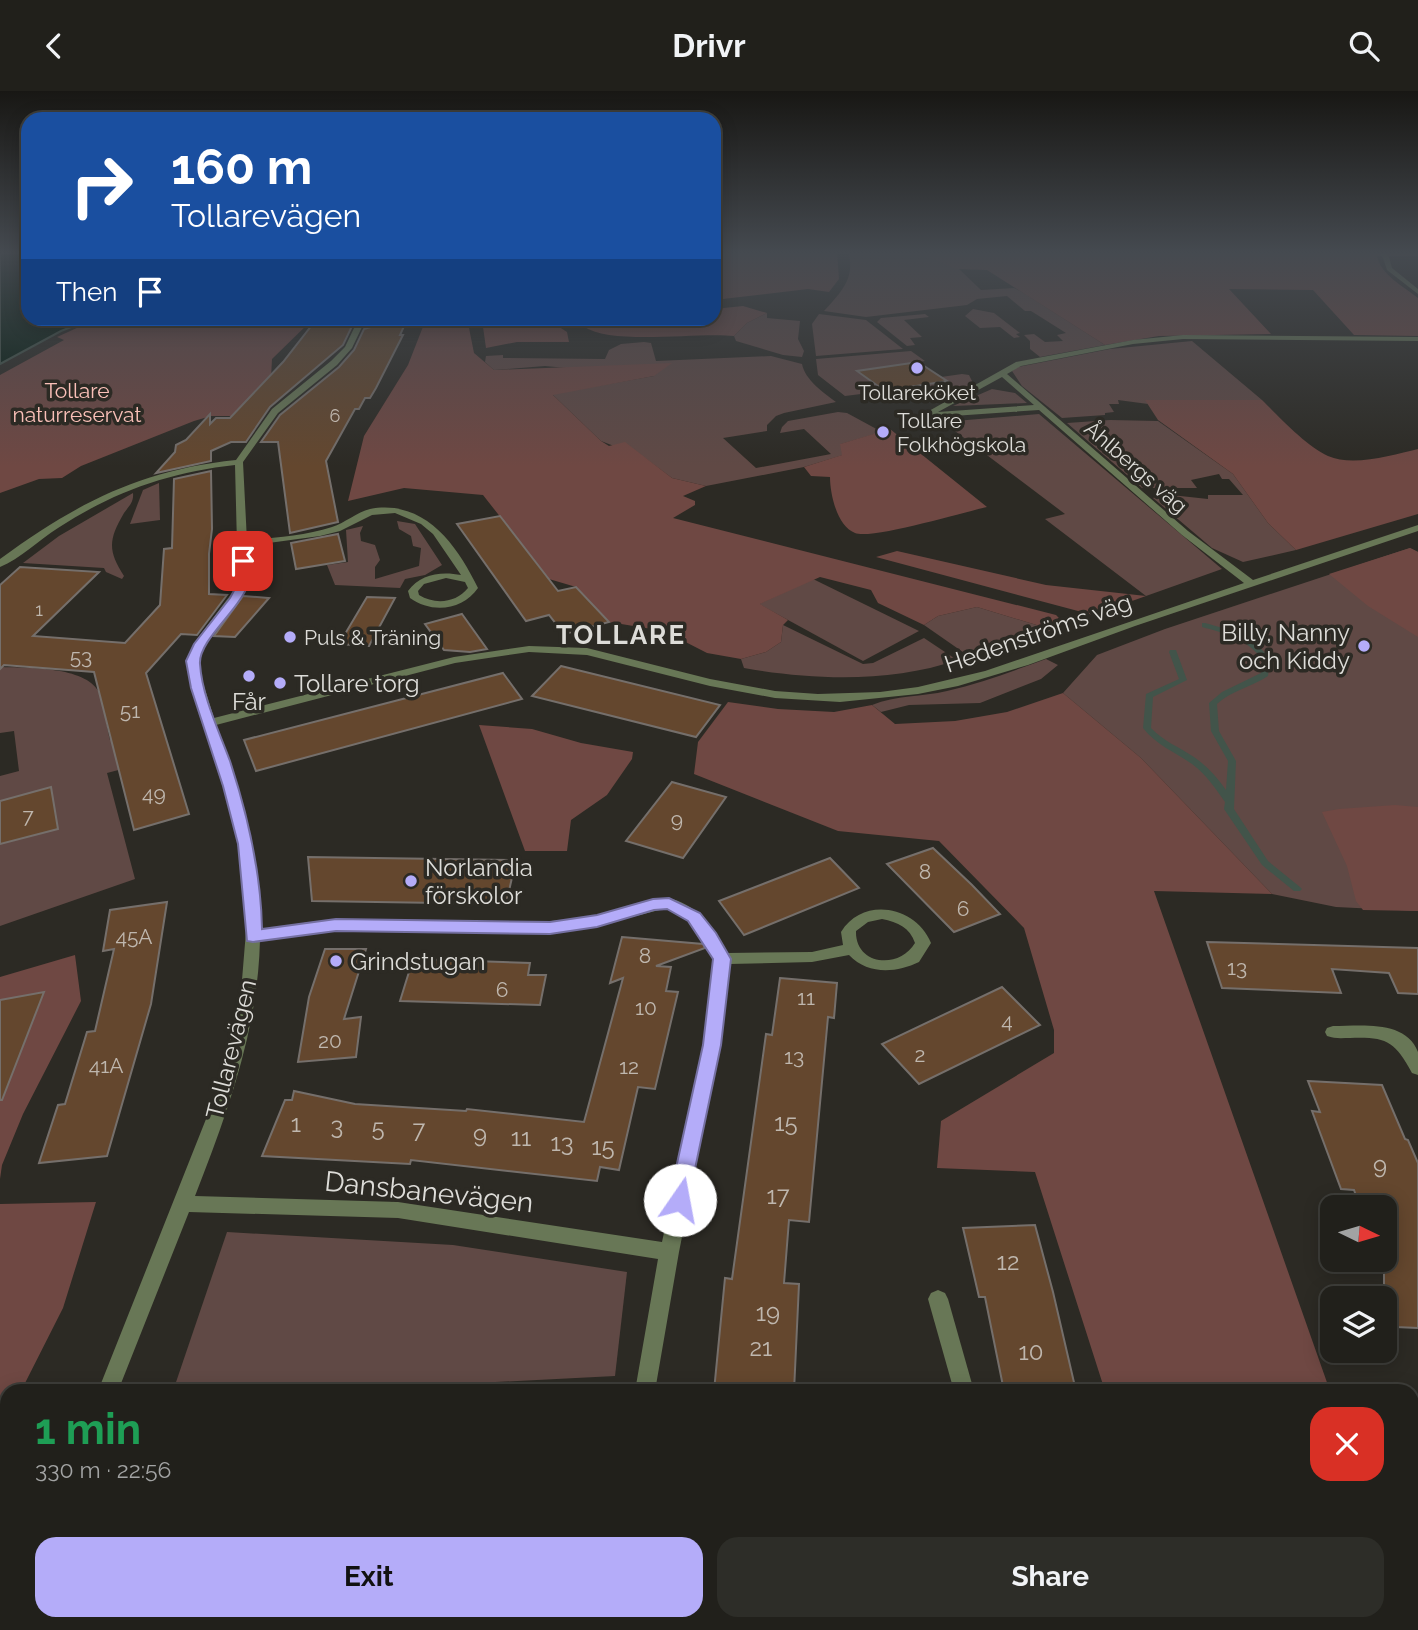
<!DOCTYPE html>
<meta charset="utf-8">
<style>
:root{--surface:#21201b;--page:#2d2d28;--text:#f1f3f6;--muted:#a2a3a3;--line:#3e3e3a;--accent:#b4acf9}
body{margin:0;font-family:Raleway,sans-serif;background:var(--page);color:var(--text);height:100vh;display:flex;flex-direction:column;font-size:26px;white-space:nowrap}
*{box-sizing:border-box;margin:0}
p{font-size:23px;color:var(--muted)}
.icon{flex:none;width:38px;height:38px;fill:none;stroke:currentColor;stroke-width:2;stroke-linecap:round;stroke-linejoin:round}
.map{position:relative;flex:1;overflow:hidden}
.sheet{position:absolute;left:0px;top:1293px;width:1419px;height:247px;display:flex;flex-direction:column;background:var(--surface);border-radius:21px 21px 0 0;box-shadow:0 4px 18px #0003,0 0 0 2px var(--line)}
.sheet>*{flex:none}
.banner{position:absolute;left:21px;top:21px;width:700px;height:214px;border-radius:21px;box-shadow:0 4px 18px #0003,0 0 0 2px var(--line);background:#1a4fa0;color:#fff;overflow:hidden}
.needle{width:46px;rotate:95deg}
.controls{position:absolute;left:1320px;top:1104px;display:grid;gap:14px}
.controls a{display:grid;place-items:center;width:77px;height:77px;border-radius:14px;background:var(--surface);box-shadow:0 4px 18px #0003,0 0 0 2px var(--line);font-size:35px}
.pin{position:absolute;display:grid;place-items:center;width:60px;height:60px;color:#fff;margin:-30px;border-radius:14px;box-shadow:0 4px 10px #0006}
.me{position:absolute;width:77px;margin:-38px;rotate:12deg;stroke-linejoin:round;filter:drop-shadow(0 0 5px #0008)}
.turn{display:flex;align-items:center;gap:24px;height:147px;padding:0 35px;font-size:32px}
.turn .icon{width:91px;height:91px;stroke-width:2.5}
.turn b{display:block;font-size:49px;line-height:60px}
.then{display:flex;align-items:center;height:66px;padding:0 35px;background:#0003;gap:14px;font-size:26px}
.round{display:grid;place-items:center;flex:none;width:74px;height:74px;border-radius:21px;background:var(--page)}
.headline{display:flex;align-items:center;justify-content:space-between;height:119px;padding:0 35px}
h1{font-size:42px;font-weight:700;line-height:52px;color:#1e9e55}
.cta{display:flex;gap:14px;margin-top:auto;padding:14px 35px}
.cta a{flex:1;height:80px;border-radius:21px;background:var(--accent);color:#111;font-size:28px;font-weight:700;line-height:80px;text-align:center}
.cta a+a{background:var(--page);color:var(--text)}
header{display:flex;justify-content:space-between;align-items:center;height:91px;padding:0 35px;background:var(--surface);font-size:32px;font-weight:700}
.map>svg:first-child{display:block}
.green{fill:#604945}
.forest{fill:#6f4843}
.water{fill:#001a0d;stroke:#42544a;stroke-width:2}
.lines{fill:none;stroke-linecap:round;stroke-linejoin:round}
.stream{fill:#42544a;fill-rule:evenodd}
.building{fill:#64472e;stroke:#756f6b;stroke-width:2}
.street{fill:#687756;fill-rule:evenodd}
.route{fill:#b4acf9;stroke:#7570a2;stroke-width:2}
.poi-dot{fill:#b4acf9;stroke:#2c2a24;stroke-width:2.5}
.labels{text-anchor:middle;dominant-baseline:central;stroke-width:7;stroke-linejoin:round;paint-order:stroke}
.far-number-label{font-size:18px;fill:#bfb7ae}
.far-park-label{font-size:21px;fill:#fac0b8;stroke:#2c2a24}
.far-poi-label{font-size:21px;fill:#dddcd8;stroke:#2c2a24;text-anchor:start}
.far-street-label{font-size:21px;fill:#dddcd8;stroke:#2c2a24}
.number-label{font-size:21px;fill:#bfb7ae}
.poi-label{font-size:24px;fill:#dddcd8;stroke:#2c2a24;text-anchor:start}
.street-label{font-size:24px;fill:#dddcd8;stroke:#2c2a24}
.near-number-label{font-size:24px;fill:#bfb7ae}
.far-district-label{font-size:26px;font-weight:bold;letter-spacing:2px;fill:#dddcd8;stroke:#2c2a24}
.near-street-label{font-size:28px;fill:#dddcd8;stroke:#2c2a24}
</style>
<header><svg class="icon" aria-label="back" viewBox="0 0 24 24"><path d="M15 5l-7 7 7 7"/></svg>Drivr<svg class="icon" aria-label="search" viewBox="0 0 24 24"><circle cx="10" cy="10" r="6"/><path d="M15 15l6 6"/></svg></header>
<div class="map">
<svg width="1418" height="1539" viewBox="0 0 1418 1539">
<rect width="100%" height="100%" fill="#2c2a24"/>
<g class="green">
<path d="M848,160H915L959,178L981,199L1014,197L1022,201L1105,254L1040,266L1030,258V250L1024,244L1034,243L1045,251L1063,250L1057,244L1066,242L1031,220H1025L1007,205L977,208L967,214L866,226L824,220C841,201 856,187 848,160Z"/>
<polygon points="973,218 994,222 1020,242 1016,243 1020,246 1014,247 1000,236 980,237 965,225"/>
<polygon points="767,222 767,227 800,230 798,248 804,260 802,266 783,264 736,250 734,245 747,232"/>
<polygon points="819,223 866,229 903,258 816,265 812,233"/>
<polygon points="925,223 929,226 904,229 922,246 910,247 915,254 907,255 877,231 881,227"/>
<polygon points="1192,250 1262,309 1146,309 1148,313 1118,309 1119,313 1109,313 1114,321 1105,322 1105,324 1062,327 1022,295 1012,280 1018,276 1110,258"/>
<path d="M644,251L651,252L656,270L771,265L802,273C805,289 824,302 836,311L784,322L776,325L767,334V340L723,347L756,377L831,363L804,338L780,342L782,336L788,330L838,321L847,322L882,341L841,353L843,364L804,376L706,395L672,387L645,367L601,350L552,303L654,285L545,275L494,279L485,271L486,265L503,264V267L605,268L609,259L621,253Z"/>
<polygon points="911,260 925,270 858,280 885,300 845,305 818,284 816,268"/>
<polygon points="962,283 969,284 972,290 966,298 935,308 929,293 946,291 941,286"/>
<polygon points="992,298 1015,302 1027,312 953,315"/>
<polygon points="1039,323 1222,478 1146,505 1045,428 1065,423 943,331"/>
<polygon points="1110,329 1158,330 1233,383 1268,432 1296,459 1243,471 1212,457 1153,407 1162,403 1208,408 1208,404 1243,404 1229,388 1222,388 1219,383 1191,389 1197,397 1142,397 1067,332"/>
<polygon points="159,392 160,429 130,433 143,399"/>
<path d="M133,402C134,411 129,415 124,422C108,449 108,460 124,485L122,488L106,481L104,477L23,472L59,445Z"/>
<polygon points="397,430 415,433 442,474 425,484 405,488 400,497 335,494 327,474 348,471 346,439 363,435 360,442 361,450 375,454 380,469 375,476 375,488 419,475 421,457 413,455 411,445 399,438"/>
<polygon points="1410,457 1418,461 1418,820 1336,816 1272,803 1141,667 1063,602 1097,564 1165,538"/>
<polygon points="813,488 919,540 863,570 759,513"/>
<polygon points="977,516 1053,539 970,566 924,534 938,525"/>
<path d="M783,534L863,573L873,572L924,547L957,569C892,592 812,589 744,577L741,568L766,561L781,551Z"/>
<path d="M1046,568L1058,574L1041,588L980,612L909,614L881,621L872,614C896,604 922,606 947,600C981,592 1013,580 1046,568Z"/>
<path d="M0,576C27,577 85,575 99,601C105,615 106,635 110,649L162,637L172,665L107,682L135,788L0,835V753L58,737L51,696L0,710V685L19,680L14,640L0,642Z"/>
<polygon points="227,1141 453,1154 627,1181 615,1285 319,1300 173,1300"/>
</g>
<g class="forest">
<polygon points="714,160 837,160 839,188 829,201 808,198 714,209"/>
<path d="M915,160H1418V165H1377C1381,184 1403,195 1418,207V245L1354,244L1313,199L1229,198L1271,243L1159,245L1105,254L987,179L956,178Z"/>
<path d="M743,215L767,222L747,232L734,245C695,241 611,255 583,235L585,229L589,228H714V218Z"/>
<polygon points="88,228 313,228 272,268 271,287 254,325 211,325 194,330 81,375 62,387 39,388 0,402 0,284 64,249 57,246 90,231"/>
<polygon points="426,228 475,228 468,232 474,262 494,279 672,272 654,285 553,304 601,350 609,355 625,351 672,387 706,395 683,405 695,410 695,414 673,427 1056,524 1063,531 1053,539 977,516 938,525 924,534 878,512 871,499 820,486 760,513 788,529 783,534 781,551 766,561 741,568 707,562 664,540 609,531 576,496 549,488 483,404 404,397 348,410 364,345 408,274"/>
<path d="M485,228C512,227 545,225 567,241L569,251H517L486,257L482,229Z"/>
<path d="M1145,309H1262C1278,325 1307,356 1328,365C1353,376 1393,364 1418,358V423L1296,459L1268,432L1233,383L1158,329Z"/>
<path d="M890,338L987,416C964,421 871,449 855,442C837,435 830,403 830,386L811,385L804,376L842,364L840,353Z"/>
<polygon points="1410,457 1418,461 1418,546 1368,515 1329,483"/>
<polygon points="897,460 1046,494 1146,505 1093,524 876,466"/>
<polygon points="1063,602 1141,667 1272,803 1154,800 1330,1300 1105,1300 1035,1081 937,1077 941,1030 1054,962 1054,939 1024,837 939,750 838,740 694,683 698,651 728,611 778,618 834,621 872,614 895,633 955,630 1007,621"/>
<polygon points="479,634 532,638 581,652 633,661 632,668 607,704 571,729 567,760 525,760"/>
<polygon points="1395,714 1418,716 1418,820 1363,819 1356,810 1347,775 1322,721 1339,718"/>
<polygon points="75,864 81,910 23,1023 2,1074 0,1088 0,886"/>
<polygon points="96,1111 63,1217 21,1300 7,1300 7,1313 0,1317 0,1113"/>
<polygon points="1158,1533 1402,1533 1404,1539 1159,1539"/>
</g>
<polygon class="water" points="0,160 28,160 28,228 89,229 61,240 0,273"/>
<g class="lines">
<path class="stream" d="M1202,532H1205C1231,539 1254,546 1270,568L1268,585C1252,596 1232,599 1217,613L1219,640L1236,670L1234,718L1268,770L1300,796L1302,798L1300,800H1294L1262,774L1224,718L1225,711C1215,697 1206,683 1192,673C1175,661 1156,654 1143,637L1146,603L1179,588L1169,561L1170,559H1176L1187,589L1153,606L1151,637C1163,650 1179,656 1194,666C1207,675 1217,686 1226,699L1228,670L1211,640L1209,612L1222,601L1261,582L1262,568C1247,548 1225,542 1202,536Z"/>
</g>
<g class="building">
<polygon points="353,233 343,254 270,316 246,351 231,351 211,360 211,370 156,382 175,361 176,354 186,349 210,323 210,333 216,327 230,327 283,271 312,234"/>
<polygon points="381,233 405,233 400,244 403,244 376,297 370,307 365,307 359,318 355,318 326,370 338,431 290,442 278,351 261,351 280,324 339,276 354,259 364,238"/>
<polygon points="918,271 947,290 885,300 857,280"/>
<polygon points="211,380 212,438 209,463 209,503 227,504 197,544 181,543 146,582 189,723 134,739 94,581 4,574 0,578 0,494 20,476 99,481 33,545 125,552 160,514 164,458 172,457 174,388"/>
<polygon points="500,425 558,500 576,496 609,531 564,543 549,524 526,530 457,433"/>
<polygon points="338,443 345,470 296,478 291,452"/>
<polygon points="243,505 269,507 235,546 214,545"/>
<polygon points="367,506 395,507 369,555 339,553"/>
<polygon points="462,523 487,558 470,561 444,559 425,533"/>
<polygon points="561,575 720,614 696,646 532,605"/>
<polygon points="503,582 522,608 256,680 244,649"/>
<polygon points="672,691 726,706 683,767 626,750"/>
<polygon points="51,696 58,738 0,753 0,710"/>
<polygon points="933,757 972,794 1000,823 954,841 887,773"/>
<polygon points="308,766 516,769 506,813 312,810"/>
<polygon points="830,767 859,797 744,844 719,810"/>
<polygon points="167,811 151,913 107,1065 39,1072 58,1014 65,1013 87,941 95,940 114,858 103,860 110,819"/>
<polygon points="622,846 703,853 705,857 656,875 671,876 666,900 678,901 655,998 638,996 619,1079 600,1076 597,1090 411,1069 410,1073 262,1065 285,1009 292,1009 294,1000 355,1013 466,1020 467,1018 584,1031 623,887 610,892"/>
<polygon points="1207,851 1418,857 1418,903 1398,902 1389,882 1332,878 1341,902 1222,897"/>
<polygon points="325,858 366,858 344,928 361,926 356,966 298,971 309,906"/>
<polygon points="413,868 530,872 528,884 546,884 540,914 400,910"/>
<polygon points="780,887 837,892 834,927 828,926 809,1131 789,1129 784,1192 799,1193 794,1300 714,1300 725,1187 732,1188 766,943 772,944"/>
<polygon points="1002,896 1040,934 919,993 882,953"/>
<polygon points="44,901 2,1009 0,1009 0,909"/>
<polygon points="1308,990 1382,994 1405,1048 1408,1049 1418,1072 1418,1237 1396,1236 1384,1205 1384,1116 1360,1116 1354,1099 1341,1098 1312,1020 1320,1021"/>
<polygon points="1035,1134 1053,1201 1076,1300 1004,1300 985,1206 979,1206 963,1137"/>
</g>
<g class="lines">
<g class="street">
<polygon points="1377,160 1384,160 1389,166 1392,177 1418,198 1418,203 1387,179 1383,167"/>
<path d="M378,228H388L362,236L352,257L337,274L278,322L243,371L247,450C274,446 305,445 332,436C345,432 357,421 370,418C425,408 457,454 478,497C463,519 432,523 410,507L408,500C420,483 441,480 461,484L433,443L421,433L395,422L372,424L340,440L320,445L247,455L248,494L207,550L199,569L203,592L214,627L454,566L529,555L587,557L710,588L775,600L818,603L880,601L918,596L985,580L1244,492L1182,444L1039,319L924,327L920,325L1016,271L1133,249L1183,244L1418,246V250L1183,248L1133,253L1021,275L1007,283L1188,440L1253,489L1418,434V440L1135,535L1028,574L958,595L918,603L840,611L775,607L710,595L587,564L529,561L455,572L216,634C240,704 258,765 260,839C286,835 314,829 340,829C423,828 507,838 589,826C610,823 654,803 672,808C699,815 714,840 727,862L812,861L843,854L841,841C863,805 916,815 931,852L919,871C896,882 868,884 849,864L812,871L729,873L720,954L679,1161L655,1300H635L658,1168L398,1127L189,1121L118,1300H98L210,1018L229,954L242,889L246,840L240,767L231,719L196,610L187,569L196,550L238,494L235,374C170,381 113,401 58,437C39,449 20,468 0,476V468C77,412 140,379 236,369L272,318L331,270L345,256L356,233ZM1002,286L1034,314L938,321ZM446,487L465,491L468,497C456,512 435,514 419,504L418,500L424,493ZM667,817L689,830L704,849L714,868L704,954L662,1151L398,1111L195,1105C227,1023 258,939 260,849L336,839L550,842L597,835ZM882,828C898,831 910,837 915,852C899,879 855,874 856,840L868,831Z"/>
<path d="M1333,935C1359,935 1406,928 1418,961C1418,967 1418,977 1418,984L1412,982C1394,949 1386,946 1350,947C1342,947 1335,948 1327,945L1325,941L1327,937Z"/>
<polygon points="938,1199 945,1202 948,1208 974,1300 954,1300 928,1208 931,1202"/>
<polygon points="7,1528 7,1533 29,1533 27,1539 3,1539"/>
<rect x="612" y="1533" width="24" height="6"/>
<polygon points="1003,1533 1027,1533 1029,1539 1005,1539"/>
</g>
</g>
<linearGradient id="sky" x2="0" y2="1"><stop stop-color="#181714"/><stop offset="0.43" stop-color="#454a50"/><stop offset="1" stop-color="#454a50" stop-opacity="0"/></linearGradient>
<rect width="1418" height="376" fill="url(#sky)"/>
<path class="route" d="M239,467L249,470C249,478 250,488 247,496C239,519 198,550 200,573C202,605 219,640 230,670C248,725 261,781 262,838L336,828L550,831L597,824L653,808L669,807L700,822L716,842L731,868L721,954L687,1116L680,1118L672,1116L669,1109L703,954L713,868L688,830L667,818L654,819L597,836L550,843L336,840L253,851L247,850L238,753L223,695L191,597L186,570L194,553L230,507L237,494Z"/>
<g class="poi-dot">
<circle cx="917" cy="277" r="7"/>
<circle cx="883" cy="341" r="7"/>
<circle cx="290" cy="546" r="7"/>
<circle cx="1364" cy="555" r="7"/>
<circle cx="249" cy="585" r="7"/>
<circle cx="280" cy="592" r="7"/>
<circle cx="411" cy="790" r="7"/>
<circle cx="336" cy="870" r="7"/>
</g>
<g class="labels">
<g class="far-number-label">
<text x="335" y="324">6</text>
<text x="39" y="518">1</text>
</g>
<g class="far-park-label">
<text x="77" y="299">Tollare<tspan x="77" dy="24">naturreservat</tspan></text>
</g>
<g class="far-poi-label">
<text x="917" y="301" text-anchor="middle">Tollareköket</text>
<text x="897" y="329">Tollare<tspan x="897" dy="24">Folkhögskola</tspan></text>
<text x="304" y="546">Puls &amp; Träning</text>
</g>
<g class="far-street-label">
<text transform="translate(1136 376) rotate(41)">Åhlbergs väg</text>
</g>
<g class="number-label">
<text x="81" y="565">53</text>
<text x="130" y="619">51</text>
<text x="154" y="702">49</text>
<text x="28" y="724">7</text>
<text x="677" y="728">9</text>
<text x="925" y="780">8</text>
<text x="963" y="817">6</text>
<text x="134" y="845">45A</text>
<text x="645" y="864">8</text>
<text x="1237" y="876">13</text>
<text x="502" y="898">6</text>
<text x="806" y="906">11</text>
<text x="646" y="916">10</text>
<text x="1007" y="929">4</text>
<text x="330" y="949">20</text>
<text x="920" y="963">2</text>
<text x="794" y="965">13</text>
<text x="106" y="974">41A</text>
<text x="629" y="975">12</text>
</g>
<g class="poi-label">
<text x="1350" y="541" text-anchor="end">Billy, Nanny<tspan x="1350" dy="28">och Kiddy</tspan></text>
<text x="294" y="592">Tollare torg</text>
<text x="249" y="610" text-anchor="middle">Får</text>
<text x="425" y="776">Norlandia<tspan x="425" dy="28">förskolor</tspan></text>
<text x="350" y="870">Grindstugan</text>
</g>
<g class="street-label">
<text transform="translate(1038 542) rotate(-19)">Hedenströms väg</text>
<text transform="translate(231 958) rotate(-76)">Tollarevägen</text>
</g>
<g class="near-number-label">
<text x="786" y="1031">15</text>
<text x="296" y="1032">1</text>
<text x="337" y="1034">3</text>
<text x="378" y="1036">5</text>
<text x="419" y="1038">7</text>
<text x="480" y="1043">9</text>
<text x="521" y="1046">11</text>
<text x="562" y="1051">13</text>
<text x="603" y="1055">15</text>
<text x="1380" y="1074">9</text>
<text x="778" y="1104">17</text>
<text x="1008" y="1170">12</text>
<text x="768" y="1221">19</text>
<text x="761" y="1256">21</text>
<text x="1031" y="1260">10</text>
</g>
<g class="far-district-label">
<text x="621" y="544">TOLLARE</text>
</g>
<g class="near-street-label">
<text transform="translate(429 1101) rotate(6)">Dansbanevägen</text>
</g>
</g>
</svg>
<div class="controls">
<a><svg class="needle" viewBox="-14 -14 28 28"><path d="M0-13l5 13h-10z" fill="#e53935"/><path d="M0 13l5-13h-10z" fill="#a2a3a3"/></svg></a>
<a><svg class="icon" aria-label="layers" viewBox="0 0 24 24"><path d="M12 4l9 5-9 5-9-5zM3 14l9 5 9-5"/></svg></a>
</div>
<div class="pin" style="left:243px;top:470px;background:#d93025"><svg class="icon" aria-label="arrive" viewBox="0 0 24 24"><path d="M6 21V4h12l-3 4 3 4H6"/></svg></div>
<svg class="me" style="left:680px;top:1109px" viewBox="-20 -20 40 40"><circle r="19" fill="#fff"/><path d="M0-13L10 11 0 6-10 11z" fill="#b4acf9"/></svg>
<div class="banner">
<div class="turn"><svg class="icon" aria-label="right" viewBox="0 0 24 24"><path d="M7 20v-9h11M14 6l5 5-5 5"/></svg><div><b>160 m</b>Tollarevägen</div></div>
<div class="then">Then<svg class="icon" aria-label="arrive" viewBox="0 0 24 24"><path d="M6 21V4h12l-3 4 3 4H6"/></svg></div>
</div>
<section class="sheet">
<div class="headline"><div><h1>1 min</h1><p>330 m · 22:56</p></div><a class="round" style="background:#d93025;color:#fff"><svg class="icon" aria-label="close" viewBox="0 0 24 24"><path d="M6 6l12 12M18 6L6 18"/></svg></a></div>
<div class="cta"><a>Exit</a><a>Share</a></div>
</section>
</div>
